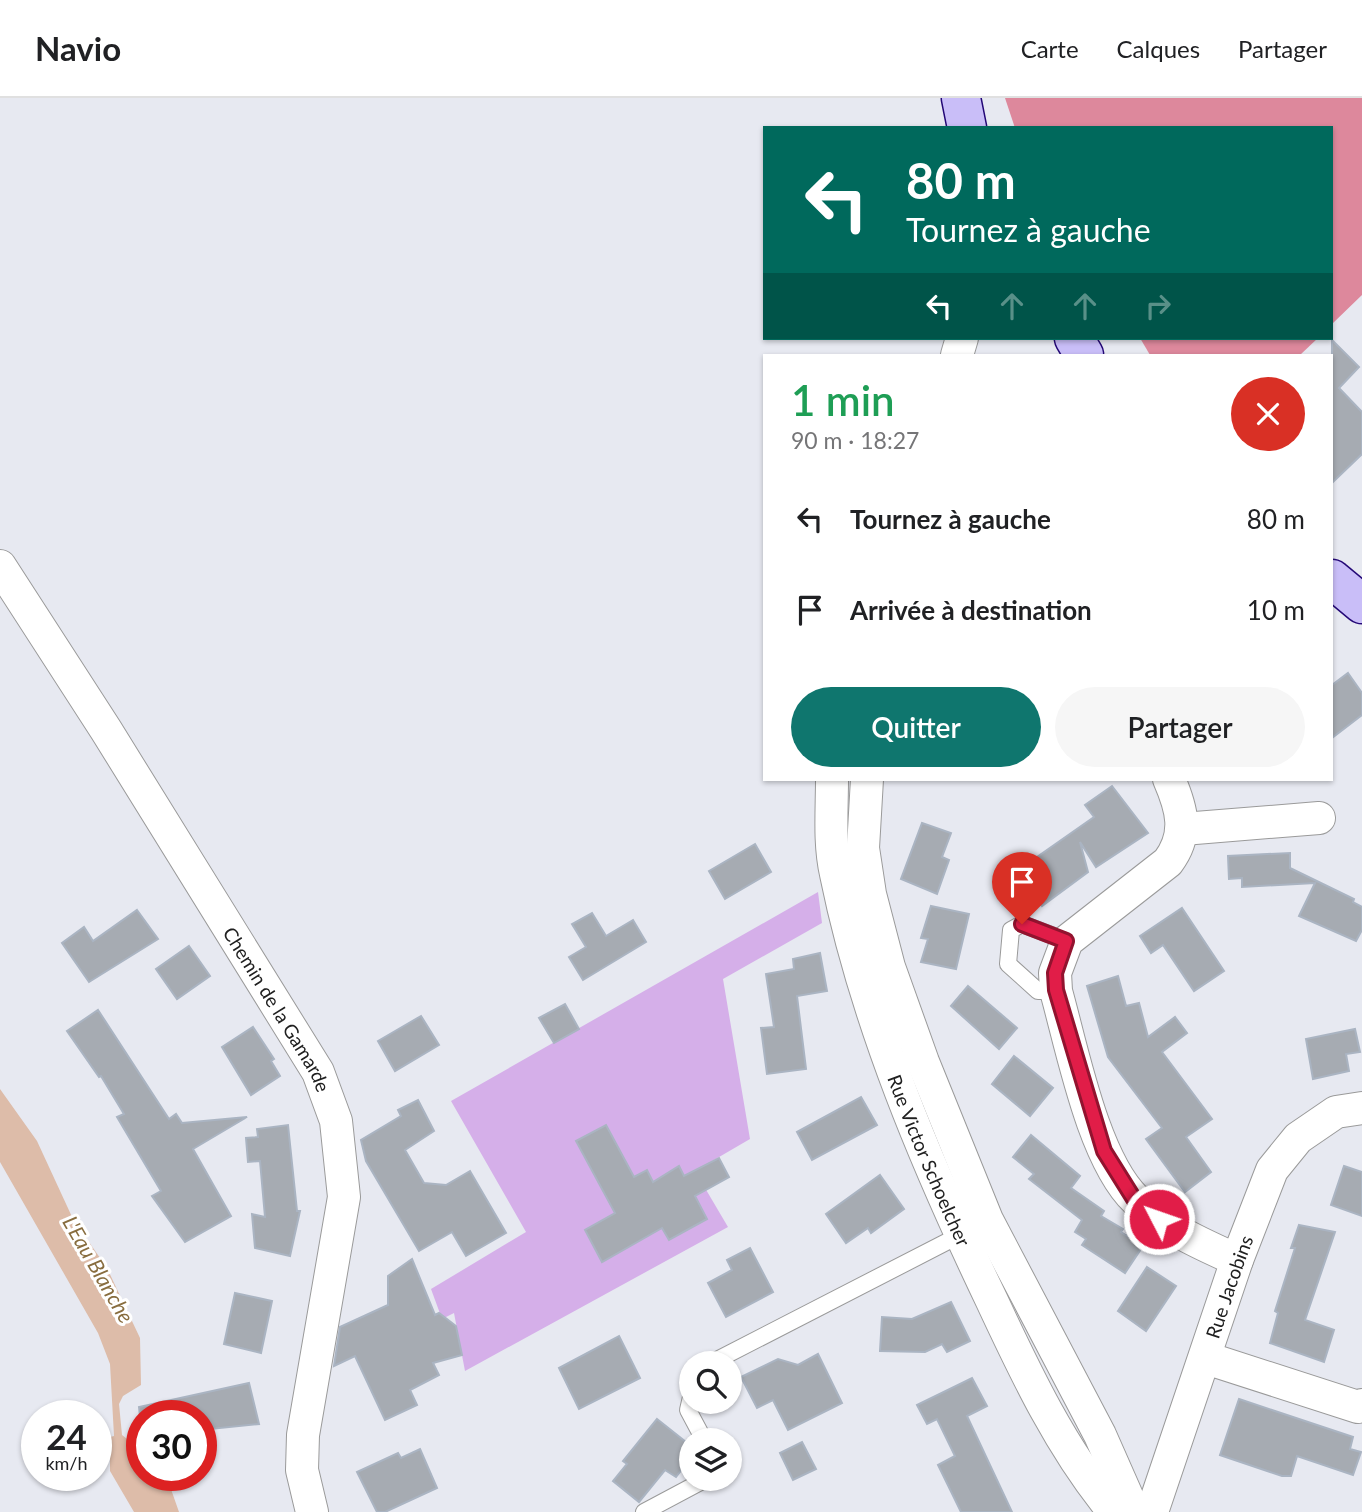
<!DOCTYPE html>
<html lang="fr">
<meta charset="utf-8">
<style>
:root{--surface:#fff;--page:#f6f6f6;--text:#202124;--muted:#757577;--line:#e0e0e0;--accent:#0f766e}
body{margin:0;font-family:Lato,sans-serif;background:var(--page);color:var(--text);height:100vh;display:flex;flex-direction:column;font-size:26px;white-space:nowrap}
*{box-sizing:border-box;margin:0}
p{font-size:23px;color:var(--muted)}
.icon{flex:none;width:38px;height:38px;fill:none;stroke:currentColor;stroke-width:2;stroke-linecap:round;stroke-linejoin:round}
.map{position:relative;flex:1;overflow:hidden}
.drawer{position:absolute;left:763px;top:256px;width:570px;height:427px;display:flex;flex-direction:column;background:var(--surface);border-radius:0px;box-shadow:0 2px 5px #0004}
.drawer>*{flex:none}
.guide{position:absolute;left:763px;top:28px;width:570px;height:214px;border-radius:0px;box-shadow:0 2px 5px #0004;background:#00695c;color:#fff;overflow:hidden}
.fabs{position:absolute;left:679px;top:1253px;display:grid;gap:14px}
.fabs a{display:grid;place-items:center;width:63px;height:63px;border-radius:50%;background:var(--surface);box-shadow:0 2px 5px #0004;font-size:35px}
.speed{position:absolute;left:21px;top:1302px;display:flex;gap:14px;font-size:35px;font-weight:700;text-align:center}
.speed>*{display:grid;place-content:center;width:91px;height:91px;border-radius:50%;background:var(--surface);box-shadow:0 2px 5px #0004;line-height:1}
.speed small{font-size:18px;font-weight:400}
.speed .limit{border:10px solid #d22;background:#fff;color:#111}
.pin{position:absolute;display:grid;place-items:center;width:60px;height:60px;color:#fff;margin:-72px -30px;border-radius:50% 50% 50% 0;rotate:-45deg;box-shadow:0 0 7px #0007}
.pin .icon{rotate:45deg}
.me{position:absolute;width:77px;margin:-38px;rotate:311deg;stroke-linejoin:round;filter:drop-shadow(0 0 5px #0008)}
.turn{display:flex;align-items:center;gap:24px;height:147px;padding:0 28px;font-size:32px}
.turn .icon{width:91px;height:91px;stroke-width:2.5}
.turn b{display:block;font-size:49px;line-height:60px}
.lanes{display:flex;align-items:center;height:66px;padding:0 28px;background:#0003;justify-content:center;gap:35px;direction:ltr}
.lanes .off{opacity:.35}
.round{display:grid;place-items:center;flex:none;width:74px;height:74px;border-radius:37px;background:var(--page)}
.overview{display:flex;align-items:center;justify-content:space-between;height:119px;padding:0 28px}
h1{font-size:42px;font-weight:600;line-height:52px;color:#1e9e55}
.primary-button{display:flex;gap:14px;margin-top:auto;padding:14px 28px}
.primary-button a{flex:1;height:80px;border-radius:42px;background:var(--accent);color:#fff;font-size:28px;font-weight:600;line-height:80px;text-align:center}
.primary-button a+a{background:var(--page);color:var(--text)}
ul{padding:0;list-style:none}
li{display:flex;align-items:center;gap:21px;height:91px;padding:0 28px}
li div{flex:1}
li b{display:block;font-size:26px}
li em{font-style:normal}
header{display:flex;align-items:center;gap:42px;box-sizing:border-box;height:98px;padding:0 35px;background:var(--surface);border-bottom:2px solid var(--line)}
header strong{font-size:33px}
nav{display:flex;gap:38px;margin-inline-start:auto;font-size:24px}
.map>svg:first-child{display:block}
.grass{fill:#d5afe9}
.pitch{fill:#dd889c}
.water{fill:#ddbca9}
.building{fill:#a6abb2;stroke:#aab4c2;stroke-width:2}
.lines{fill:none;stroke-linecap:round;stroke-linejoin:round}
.lane-casing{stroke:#9a9a9a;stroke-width:18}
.street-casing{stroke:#9a9a9a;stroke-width:34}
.secondary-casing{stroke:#240877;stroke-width:41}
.lane{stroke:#fff;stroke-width:16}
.street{stroke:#fff;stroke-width:32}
.secondary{stroke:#c9bef8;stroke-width:38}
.route-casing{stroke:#92132f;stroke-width:18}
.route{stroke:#e11d48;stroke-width:12}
.labels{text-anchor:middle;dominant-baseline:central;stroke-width:6;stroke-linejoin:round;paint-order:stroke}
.street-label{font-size:19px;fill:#202020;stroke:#fff}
.water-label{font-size:21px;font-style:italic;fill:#886d3f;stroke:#fff}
</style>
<header>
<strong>Navio</strong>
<nav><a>Carte</a><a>Calques</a><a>Partager</a></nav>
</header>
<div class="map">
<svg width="1362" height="1414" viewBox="0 0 1362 1414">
<rect width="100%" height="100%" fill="#e7e9f1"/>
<polygon class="grass" points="818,794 822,825 723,881 750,1041 695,1073 728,1129 465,1273 454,1215 442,1221 431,1191 526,1134 451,1003"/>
<g class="pitch">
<polygon points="1005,0 1362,0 1362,197 1332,226 1332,30 1015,30"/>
<polygon points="1140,240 1318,240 1300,257 1150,257"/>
</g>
<polygon class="water" points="0,991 37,1043 73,1121 107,1170 140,1240 141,1287 123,1298 119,1306 122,1337 131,1344 142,1343 142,1377 166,1377 179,1414 134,1414 110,1373 110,1339 114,1338 110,1266 98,1235 0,1064"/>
<g class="building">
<polygon points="1332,242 1359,269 1339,290 1362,314 1362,356 1332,385"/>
<polygon points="1348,575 1362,595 1362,617 1332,640 1332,587"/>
<polygon points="1112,688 1148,735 1096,769 1080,744 1088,774 1042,808 1017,773 1094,719 1085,707"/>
<polygon points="922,725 951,735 942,759 949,762 937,796 901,781"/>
<polygon points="755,746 771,774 725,801 709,773"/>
<polygon points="1290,755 1290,770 1354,801 1353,804 1362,809 1362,832 1356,843 1299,818 1315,785 1242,789 1242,780 1229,781 1228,758"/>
<polygon points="931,808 969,816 956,871 921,864 928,841 921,840"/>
<polygon points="1182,810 1224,873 1194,893 1163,847 1151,855 1140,838"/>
<polygon points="137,812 158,841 89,884 62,845 84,829 93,843"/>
<polygon points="592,815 606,838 633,822 646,844 583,882 569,859 586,849 572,826"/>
<polygon points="189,848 210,878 177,901 156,871"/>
<polygon points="820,855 827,893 797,898 806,971 767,976 761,930 774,929 766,876 794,871 793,861"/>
<polygon points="1118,878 1126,908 1139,905 1148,939 1175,919 1187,935 1162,954 1212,1021 1186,1039 1211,1074 1185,1094 1146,1041 1162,1030 1108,959 1087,888"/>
<polygon points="968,888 1017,930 999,951 951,908"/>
<polygon points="565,906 579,931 554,945 539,920"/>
<polygon points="98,912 169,1021 176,1016 182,1025 247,1019 193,1051 231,1118 185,1144 152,1098 161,1093 117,1019 124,1016 101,978 99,979 67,933"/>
<polygon points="421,918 439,947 395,973 378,943"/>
<polygon points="253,929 274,961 271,963 280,978 251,997 222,949"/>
<polygon points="1355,931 1360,954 1346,956 1349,973 1313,981 1306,941"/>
<polygon points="1014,958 1053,990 1030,1018 992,986"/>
<polygon points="861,999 877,1027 812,1062 797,1034"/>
<polygon points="418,1002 434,1033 405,1052 424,1085 446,1087 470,1073 506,1135 466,1158 452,1134 419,1153 366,1063 361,1042 401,1018 398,1012"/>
<polygon points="288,1027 297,1113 300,1113 290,1158 255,1150 252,1116 265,1119 260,1063 248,1064 246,1040 258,1039 257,1031"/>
<polygon points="606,1027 634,1079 647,1072 653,1084 679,1068 684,1078 719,1060 729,1079 695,1098 707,1121 669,1142 662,1130 602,1164 585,1132 615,1115 576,1043"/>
<polygon points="1031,1037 1080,1078 1071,1090 1104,1113 1101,1118 1123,1131 1121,1134 1143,1148 1125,1175 1082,1147 1086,1141 1075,1134 1082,1122 1029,1081 1034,1076 1013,1059"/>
<polygon points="1344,1068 1362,1074 1362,1118 1331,1107"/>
<polygon points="880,1077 904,1111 871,1135 868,1130 846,1145 826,1116"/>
<polygon points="1299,1127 1335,1134 1305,1222 1334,1232 1324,1264 1270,1245 1278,1215 1275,1213 1295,1150 1291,1150"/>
<polygon points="750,1150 773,1194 726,1219 708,1185 732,1172 727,1162"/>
<polygon points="412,1161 435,1217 439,1215 456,1228 462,1257 433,1265 439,1277 410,1292 417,1307 385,1322 355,1258 334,1268 340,1229 388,1207 388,1178"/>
<polygon points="1147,1169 1176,1188 1146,1233 1118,1213"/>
<polygon points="235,1195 272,1203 261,1255 224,1246"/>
<polygon points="951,1204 970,1243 947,1254 942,1246 925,1254 880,1253 882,1219 912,1221"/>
<polygon points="619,1238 640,1280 579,1311 559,1270"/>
<polygon points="818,1256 842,1305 788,1332 773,1302 757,1310 741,1279 778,1261 798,1267"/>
<polygon points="972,1280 987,1308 967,1318 1012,1414 961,1414 938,1367 955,1358 937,1321 927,1326 917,1307"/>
<polygon points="249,1285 259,1326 201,1332 201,1318 140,1318 139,1309"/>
<polygon points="1239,1301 1353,1339 1350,1351 1361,1354 1353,1377 1297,1358 1291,1378 1282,1378 1220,1357"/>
<polygon points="657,1321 691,1348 691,1360 676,1379 665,1372 639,1404 613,1383 627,1366 623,1363"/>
<polygon points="802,1344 816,1371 793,1382 780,1355"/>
<polygon points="420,1351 437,1390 385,1414 377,1414 357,1374 398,1355 401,1360"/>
</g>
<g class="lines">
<g class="lane-casing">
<g id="lane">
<polyline points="1056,893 1038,893 1008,866 1011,832 1022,826 1067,843"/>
<polyline points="711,1265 960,1137"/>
<polyline points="691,1299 688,1312 704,1342"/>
<polyline points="644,1414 706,1381"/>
</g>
</g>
<g class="street-casing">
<g id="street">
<polyline points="957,257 962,240"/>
<path id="s1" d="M0,468L106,632L318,974L336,1023L344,1099L303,1337L302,1372L312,1414"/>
<path id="s2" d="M832,681C832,712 829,746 836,776C866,924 927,1067 992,1203C1026,1276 1062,1352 1114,1414"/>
<polyline points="867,681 863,750 870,796 889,869 923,964 987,1122 1100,1337 1134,1414"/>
<path d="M1169,681C1182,711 1189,736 1168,764L1067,843L1055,875L1056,893C1072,950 1093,1061 1136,1102C1165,1130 1201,1146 1237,1162"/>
<polyline points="1183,731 1319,720"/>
<polyline points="1206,1260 1358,1309 1362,1307"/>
<path id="s3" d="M1152,1414L1237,1162L1272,1072L1298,1040L1336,1014L1362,1010"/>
</g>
</g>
<g class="secondary-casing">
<g id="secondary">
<polyline points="961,0 967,30"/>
<polyline points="1074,240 1084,257"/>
<polyline points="1332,481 1362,506"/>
</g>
</g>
<use href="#lane" class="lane"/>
<use href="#street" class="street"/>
<use href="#secondary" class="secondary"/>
</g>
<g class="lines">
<g class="route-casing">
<polyline id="route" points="1022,826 1066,843 1055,875 1056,892 1104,1053 1134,1101 1159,1121"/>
</g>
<use href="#route" class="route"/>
</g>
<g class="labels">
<g class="street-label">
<text stroke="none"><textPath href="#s1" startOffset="523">Chemin de la Gamarde</textPath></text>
<text stroke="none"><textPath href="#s2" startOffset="397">Rue Victor Schoelcher</textPath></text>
<text stroke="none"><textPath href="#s3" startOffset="238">Rue Jacobins</textPath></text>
</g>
<g class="water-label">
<text transform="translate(99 1171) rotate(60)">L'Eau Blanche</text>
</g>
</g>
</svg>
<div class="fabs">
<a><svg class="icon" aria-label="search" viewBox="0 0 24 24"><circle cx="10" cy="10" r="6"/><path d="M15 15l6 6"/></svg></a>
<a><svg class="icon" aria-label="layers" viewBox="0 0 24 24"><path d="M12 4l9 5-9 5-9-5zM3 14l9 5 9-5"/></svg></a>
</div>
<div class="speed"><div>24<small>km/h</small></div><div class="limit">30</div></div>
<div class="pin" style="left:1022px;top:826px;background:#d93025"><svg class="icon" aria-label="arrive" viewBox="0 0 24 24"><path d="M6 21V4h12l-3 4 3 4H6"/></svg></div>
<svg class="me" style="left:1159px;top:1121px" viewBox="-20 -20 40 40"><circle r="17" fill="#e11d48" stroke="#fff" stroke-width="3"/><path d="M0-11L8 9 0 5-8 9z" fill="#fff"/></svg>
<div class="guide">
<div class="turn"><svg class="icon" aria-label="left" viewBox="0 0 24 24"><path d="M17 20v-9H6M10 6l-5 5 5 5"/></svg><div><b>80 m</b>Tournez à gauche</div></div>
<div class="lanes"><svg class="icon" aria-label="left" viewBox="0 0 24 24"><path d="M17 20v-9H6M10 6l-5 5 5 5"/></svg><svg class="icon off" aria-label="ahead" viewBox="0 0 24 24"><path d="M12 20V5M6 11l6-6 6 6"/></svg><svg class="icon off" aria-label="ahead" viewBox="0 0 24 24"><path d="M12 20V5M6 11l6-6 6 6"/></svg><svg class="icon off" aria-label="right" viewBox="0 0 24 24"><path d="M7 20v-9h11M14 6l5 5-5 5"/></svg></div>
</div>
<section class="drawer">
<div class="overview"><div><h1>1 min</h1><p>90 m · 18:27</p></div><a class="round" style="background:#d93025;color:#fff"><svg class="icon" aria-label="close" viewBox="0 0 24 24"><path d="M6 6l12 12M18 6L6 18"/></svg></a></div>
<ul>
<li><svg class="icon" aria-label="left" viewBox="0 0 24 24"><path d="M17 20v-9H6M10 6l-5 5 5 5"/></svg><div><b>Tournez à gauche</b></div><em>80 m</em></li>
<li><svg class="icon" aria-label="arrive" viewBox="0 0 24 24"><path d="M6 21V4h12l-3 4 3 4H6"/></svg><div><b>Arrivée à destination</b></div><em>10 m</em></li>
</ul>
<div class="primary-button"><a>Quitter</a><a>Partager</a></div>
</section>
</div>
